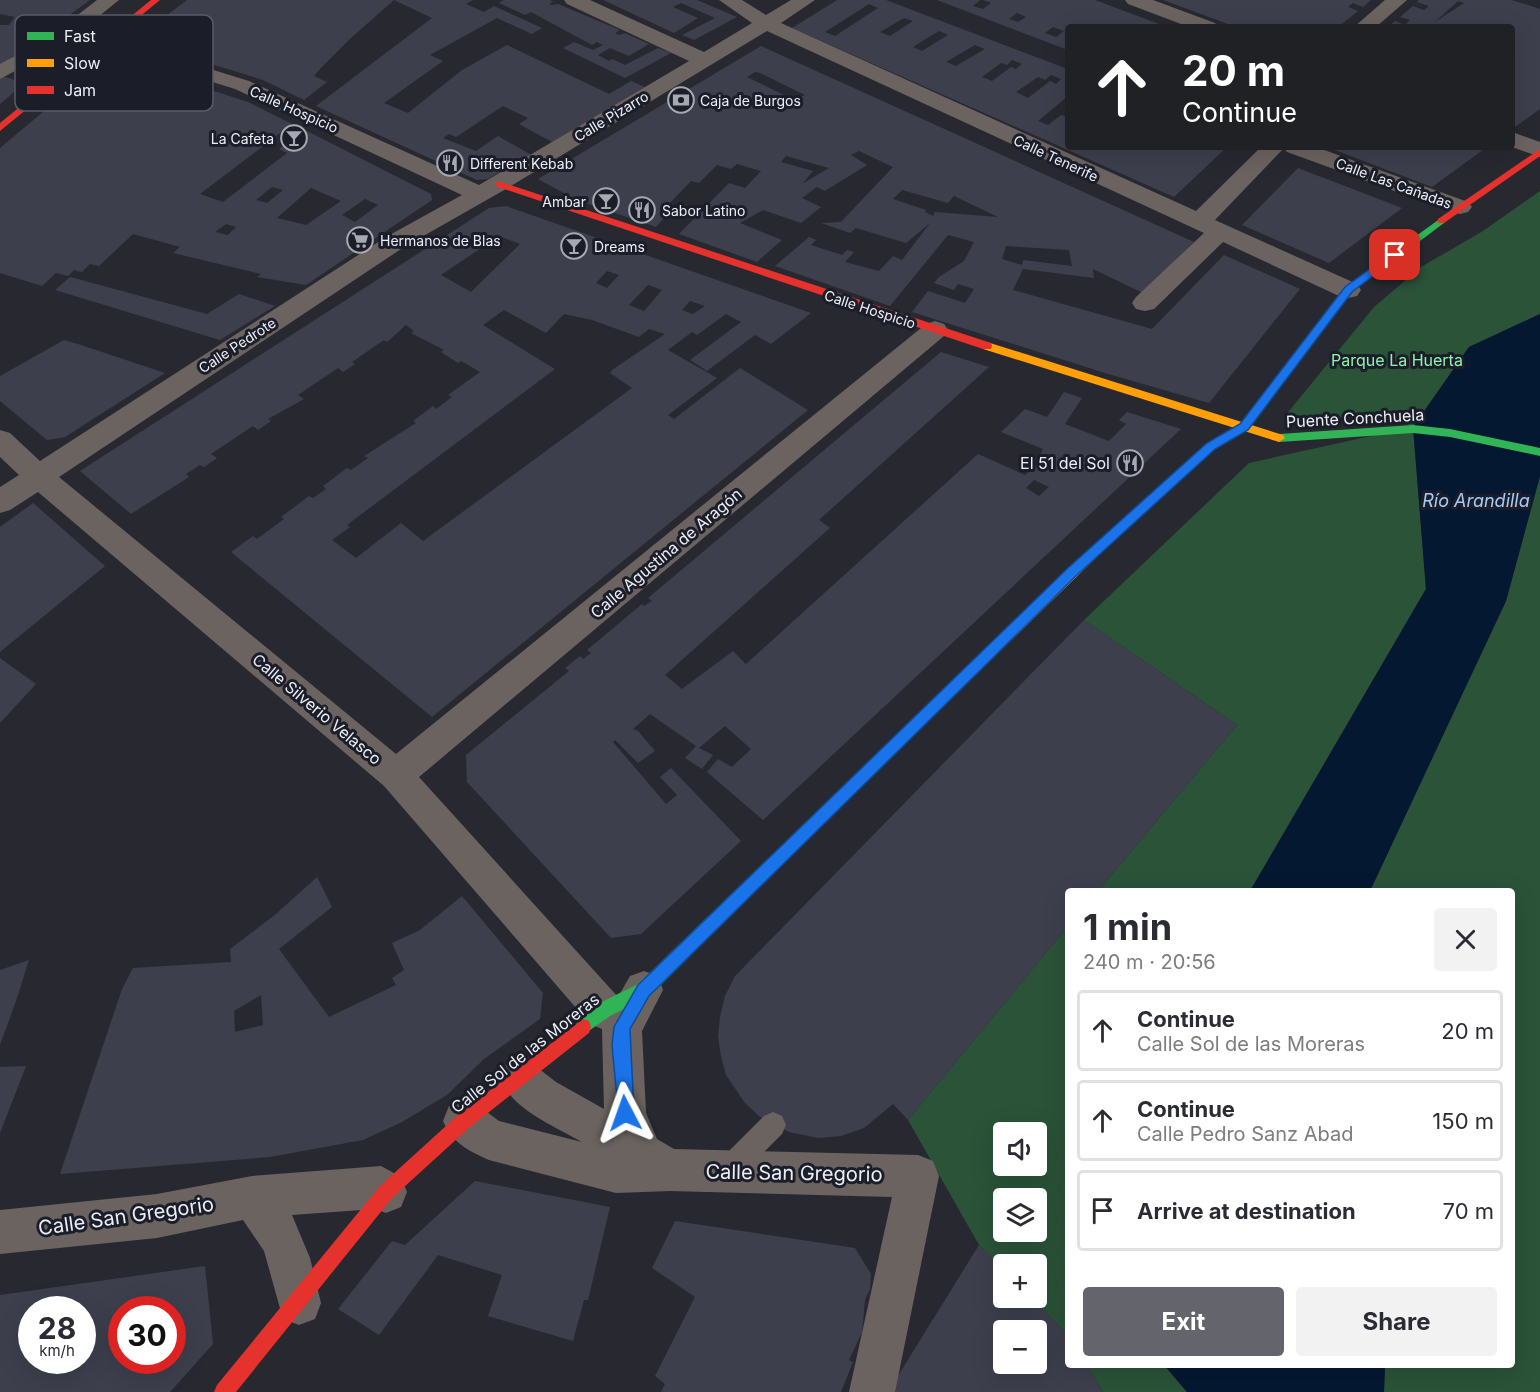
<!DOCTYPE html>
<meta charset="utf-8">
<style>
:root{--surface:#fff;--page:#f2f2f3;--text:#2b2b33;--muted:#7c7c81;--line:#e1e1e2;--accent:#63646c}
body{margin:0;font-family:Inter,sans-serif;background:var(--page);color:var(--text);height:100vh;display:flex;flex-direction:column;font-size:22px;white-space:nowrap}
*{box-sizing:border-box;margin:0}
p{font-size:20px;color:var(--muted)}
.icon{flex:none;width:33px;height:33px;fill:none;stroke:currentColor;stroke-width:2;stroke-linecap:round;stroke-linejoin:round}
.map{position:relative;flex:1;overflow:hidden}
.drawer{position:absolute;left:1065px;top:888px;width:450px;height:480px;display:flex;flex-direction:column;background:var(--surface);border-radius:6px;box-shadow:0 6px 24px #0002}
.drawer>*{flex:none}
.top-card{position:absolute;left:1065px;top:24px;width:450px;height:126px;border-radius:6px;box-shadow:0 6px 24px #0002;background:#202124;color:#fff;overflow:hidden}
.tools{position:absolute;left:993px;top:1122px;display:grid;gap:12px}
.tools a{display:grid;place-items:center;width:54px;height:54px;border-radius:6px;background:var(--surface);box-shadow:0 6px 24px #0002;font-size:30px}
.speed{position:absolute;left:18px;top:1296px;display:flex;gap:12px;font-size:30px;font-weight:700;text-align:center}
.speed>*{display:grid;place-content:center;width:78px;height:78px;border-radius:50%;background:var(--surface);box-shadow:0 6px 24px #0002;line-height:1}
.speed small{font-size:15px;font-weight:400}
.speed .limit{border:9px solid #d22;background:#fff;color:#111}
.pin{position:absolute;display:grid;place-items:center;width:51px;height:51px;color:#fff;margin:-26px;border-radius:12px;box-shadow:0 3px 9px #0006}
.me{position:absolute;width:66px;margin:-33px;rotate:356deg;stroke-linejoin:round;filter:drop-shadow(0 0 4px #0008)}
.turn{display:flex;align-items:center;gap:21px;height:126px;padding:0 18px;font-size:27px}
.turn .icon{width:78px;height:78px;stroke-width:2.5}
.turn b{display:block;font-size:42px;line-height:51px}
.round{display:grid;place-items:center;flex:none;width:63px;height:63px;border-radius:6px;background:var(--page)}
.headline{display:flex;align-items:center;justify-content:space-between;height:102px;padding:0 18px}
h1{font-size:36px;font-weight:700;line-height:45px}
.cta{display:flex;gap:12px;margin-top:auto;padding:12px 18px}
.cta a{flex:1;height:69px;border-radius:6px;background:var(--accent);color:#fff;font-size:24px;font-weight:700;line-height:69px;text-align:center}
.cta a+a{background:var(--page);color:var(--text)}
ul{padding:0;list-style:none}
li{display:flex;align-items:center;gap:18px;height:81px;margin:0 12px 9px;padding:0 6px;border:3px solid var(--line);border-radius:6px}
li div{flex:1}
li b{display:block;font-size:22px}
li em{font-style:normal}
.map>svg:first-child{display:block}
.green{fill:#2a5338;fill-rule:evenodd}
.water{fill:#041831}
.building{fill:#3d3f4d;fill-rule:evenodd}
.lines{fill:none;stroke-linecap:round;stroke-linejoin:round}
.lane{fill:#6b6360;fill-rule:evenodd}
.street{fill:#6b6360;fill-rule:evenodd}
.fast{fill:#30b455;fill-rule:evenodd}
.slow{fill:#ff9f0a;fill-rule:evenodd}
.jam{fill:#e5322d;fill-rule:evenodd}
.route{fill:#1a73e8;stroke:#114b97;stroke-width:1.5}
.labels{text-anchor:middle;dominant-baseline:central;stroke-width:6;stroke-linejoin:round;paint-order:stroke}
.far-poi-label{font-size:14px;fill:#eceef6;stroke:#1b1e29;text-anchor:start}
.far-street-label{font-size:14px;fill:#eceef6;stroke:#1b1e29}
.park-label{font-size:16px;fill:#91f1ac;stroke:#1b1e29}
.street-label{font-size:16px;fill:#eceef6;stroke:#1b1e29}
.poi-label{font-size:16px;fill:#eceef6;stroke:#1b1e29;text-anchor:end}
.water-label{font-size:18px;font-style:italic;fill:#a3cbfa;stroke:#1b1e29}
.near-street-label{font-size:20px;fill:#eceef6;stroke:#1b1e29}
.key{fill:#1b1e29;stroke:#5a5c66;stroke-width:1.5}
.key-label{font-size:16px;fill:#eceef6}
</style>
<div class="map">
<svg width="1540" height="1392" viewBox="0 0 1540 1392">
<rect width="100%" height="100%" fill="#282930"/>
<g class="green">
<polygon points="1540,191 1540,314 1469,347 1413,427 1426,589 1250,891 1098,891 1237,725 1084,620 1249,463 1412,427 1385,411 1367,412 1314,424 1285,416 1374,307 1421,267 1483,231"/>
<polygon points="1540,476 1540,1392 1384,1392 1385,1365 1512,1365 1512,891 1369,891 1506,601"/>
<path d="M1068,926V1335L1031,1298H1036V1264H1004L1003,1269L979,1245L908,1120ZM1004,1132H1036V1166H1004ZM1004,1198H1036V1232H1004Z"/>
<polygon points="1087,1365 1164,1365 1187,1392 1103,1392"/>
</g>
<g class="water">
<polygon points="1540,314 1540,476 1506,601 1372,887 1369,891 1250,891 1426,589 1413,427 1469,347"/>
<polygon points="1164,1365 1385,1365 1384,1392 1187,1392"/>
</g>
<g class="building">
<polygon points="0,0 90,0 0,66 0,25 9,25 15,17 0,14"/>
<polygon points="187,0 473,0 466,4 484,12 494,6 542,28 532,34 497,18 430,55 443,61 384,103 408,113 462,70 507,45 609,94 631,81 645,87 552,142 519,124 528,118 503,106 456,137 449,134 443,138 476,151 498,136 535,157 524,164 519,161 488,179 477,180 316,106 432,18 394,0 351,38 320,69 314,76 327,82 304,100 263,80 143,43 142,34"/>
<polygon points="504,0 550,0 553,2 549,4 552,5 558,4 620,30 615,33 619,35 625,33 649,44 629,56 610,48 598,55 609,61 612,59 625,65 658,48 671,53 625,78 563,48 574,42 593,50 603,45 597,42 592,45 531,12 525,15 499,3"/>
<polygon points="603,0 697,0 737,17 694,40 682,35 715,18 681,3 673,7 698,18 674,33"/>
<path d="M837,0H886L1065,68L1068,65V96L1038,121L1048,125L1061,115L1068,117V147H1227L1174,197L792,28ZM869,4L878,8L835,36L825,32ZM904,18L913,21L890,36L880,32ZM939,31L948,35L922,51L913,47ZM975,45L985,49L956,66L946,62ZM1012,60L1022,64L1016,69L1011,67L992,81L982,77L1001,63L1007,65ZM1051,75L1061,79L1056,84L1050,81L1028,98L1016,92L1038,77L1045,80Z"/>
<path d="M937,0H980L973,6L983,9L991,3L983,0H1095L1167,27H1068V50ZM1017,13L1026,17L1018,22L1009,19ZM1053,27L1061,30L1064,31L1056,37L1045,33Z"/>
<polygon points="1163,0 1371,0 1363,7 1353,3 1348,7 1358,11 1338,27 1236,27"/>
<path d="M1419,0H1512L1540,9V109L1512,129V27H1388L1395,21L1405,25L1410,20L1400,17L1413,6L1424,10L1429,6L1417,2ZM1458,1L1464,3L1435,22L1436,21Z"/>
<path d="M761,46L1194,242L1143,293L1093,269L1094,278L1023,269L1013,290L1152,329L1224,255L1300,289L1209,403L1105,373L912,312L928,291L965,303L974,289L958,284L954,290L934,283L939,277L964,261L974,242L948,235L890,306L775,266L809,237L816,240L811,245L842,255L847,250L854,252L845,262L879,271L893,256L902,260L930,223L906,243L856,228L850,233L821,223L841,222L893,167L859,151L851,155L867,165L825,191L817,187L802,198L821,207L801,223L763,210L740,223L782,240L757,262L679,234L729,183L745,188L761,171L737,164L731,169L717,165L699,183L691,181L667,206L673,208L656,227L577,200L538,179ZM755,72L760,73L805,95L794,100L747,77ZM786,156L829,168L802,184L813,171L781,162ZM902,190L948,203L954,196L998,217L935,212L933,216L925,212L926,210L893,199ZM1006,246L1069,250L1072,266L1023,260L1022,265L1002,259Z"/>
<path d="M121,61L248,102L292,124L200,194L223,202L287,153L279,149L305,130L431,194L432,200L306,285L257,277L261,274L173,253L180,247L133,234L99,266L90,264L82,272L74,270L68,276L56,273L42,286L0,273V148L99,65ZM272,187L283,190L267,203L256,200ZM311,188L341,201L306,225L277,218ZM365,199L378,205L355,222L342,215ZM226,224L236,227L228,235L215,232Z"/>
<polygon points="2,76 25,83 0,104 0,77"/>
<polygon points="1327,147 1487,147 1432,187"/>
<polygon points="1298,168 1402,208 1329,263 1242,225"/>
<path d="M506,206L811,313L771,344L755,335L707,371L690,360L741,322L726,314L697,335L692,332L668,350L717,378L668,415L674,419L740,368L808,410L432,717L231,552L253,536L257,539L284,519L281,517L309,496L313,498L326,489L323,486L347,468L351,470L368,458L364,456L416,423L413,421L433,406L436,409L452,397L448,395L480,372L461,361L458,363L441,352L444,350L411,333L414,331L406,325L387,342L384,340L352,362L355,364L343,372L338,368L298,395L304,399L268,419L271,421L258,430L253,426L211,454L217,458L204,467L200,465L186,474L189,477L131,514L80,471L489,208ZM499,236L520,244L471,292L441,275ZM607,271L619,275L607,288L596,283ZM648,285L662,290L644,311L629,305ZM690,301L705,306L693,314L682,310ZM504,310L546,333L564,314L592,320L639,337L649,329L665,334L612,370L610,373L632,388L423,541L401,523L356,558L332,540L350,527L347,525L555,369L483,325Z"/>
<polygon points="70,277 207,314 239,294 275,306 220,340 55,290"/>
<polygon points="64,340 81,345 165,373 65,437 47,440 0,401 0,376"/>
<path d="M941,352L989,367L819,520L830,528L665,675L682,689L733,651L746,664L978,454L1025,475L1044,458L1040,455L1043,449L1001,432L1025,409L1047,417L1064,392L1082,398L1065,424L1109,441L1126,424L1119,420L1127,412L1181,429L763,820L707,772L718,759L732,767L751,749L725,726L699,748L713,755L702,769L685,758L696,746L650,714L633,729L638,731L655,751L638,763L615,740L613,742L666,804L677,795L660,777L671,768L741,841L641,934L611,938L467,782L466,755L569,671L565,668L580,656L583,659L591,653L587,650L642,604L644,606L652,601L648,598ZM1034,480L1049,487L1039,496L1026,488Z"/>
<polygon points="33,503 105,566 0,652 0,527"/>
<polygon points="1084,620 1237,725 1098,891 1068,891 1068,926 908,1120 893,1104 864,1128 841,1136 818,1138 789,1132 759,1116 745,1103 726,1075 721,1056 718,1037 720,1017 725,996 735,976"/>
<polygon points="0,658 36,684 0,723"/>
<path d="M317,877L332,907L279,949L329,1017L396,985L392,978L404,970L392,943L420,930L462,896L543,993L540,1019L484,1059L447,1095L402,1122L363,1140L270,1157L60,1174L122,989L133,968L231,962L230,949L276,914ZM261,995L263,1025L235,1032L234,1011Z"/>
<polygon points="29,960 16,1001 0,1045 0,970"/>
<polygon points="26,1066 0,1133 0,1067"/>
<polygon points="475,1181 610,1207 588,1300 584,1300 573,1341 488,1316 502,1275 438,1255 379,1335 338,1309 392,1241 405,1245"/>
<polygon points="675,1221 855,1248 871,1274 870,1289 865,1300 862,1332 849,1360 853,1362 841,1392 661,1392 665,1384 655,1376 695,1297 652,1268"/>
<path d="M979,1245L1004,1269V1298H1031L1068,1335V1365H1087L1103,1392H888ZM1004,1330H1036V1364H1004Z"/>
<path d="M205,1266L213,1344L170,1392H0V1295ZM32,1310H82V1360H32ZM122,1310H172V1360H122Z"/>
</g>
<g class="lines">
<polygon class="lane" points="773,1112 782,1116 786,1125 782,1134 736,1180 727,1184 718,1180 714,1171 718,1162 764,1116"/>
<g class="street">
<polygon points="97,0 119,0 62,46 0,79 0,64 48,38"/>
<path d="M564,0H590L704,52L752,23L719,0H742L766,15L791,0H815L781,23L1196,211L1261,147H1316L1468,202L1472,207L1468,212L1460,214L1452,212L1287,152L1284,148L1215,220L1357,284L1361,290L1357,296L1348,298L1339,296L1223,242L1154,309L1145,311L1136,309L1132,303L1136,297L1204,233L767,31L506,189L404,247L59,477L396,754L926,324L935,321L944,324L948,330L944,336L419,777L618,997L630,976L644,971L658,976L663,990L642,1031L646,1113L657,1139L674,1149L918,1155L933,1161L939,1176L895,1392H849L892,1197L670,1191L616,1193L489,1160C468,1151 452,1142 443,1121L449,1106L464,1100L479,1106L499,1121L582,1142C554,1126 513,1110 500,1079L506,1065L520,1059L534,1065L556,1082L604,1109L602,1029L590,1024L384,786L38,492L10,510L0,513V487L19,475L0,457V430L10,433L40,461L386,237L462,195L235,89L96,46L93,42L96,38H110L249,81L479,185L689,61L567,4Z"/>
<polygon points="1125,0 1153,0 1215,23 1218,27 1189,27 1128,4"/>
<polygon points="1385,0 1407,0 1376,27 1354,27"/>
<polygon points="1512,132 1540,142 1540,157 1512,147"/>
<polygon points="381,1166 401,1177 407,1192 401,1207 386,1213 375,1209 292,1215 310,1258 321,1303 315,1319 299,1325 283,1319 264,1251 243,1220 157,1238 0,1254 0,1210 157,1194 252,1176"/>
</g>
<g class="fast">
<polygon points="1441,218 1446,221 1444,223 1352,292 1248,430 1215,449 1103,551 1095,551 1093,548 1095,545 1207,443 1240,424 1344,288"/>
<polygon points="1413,425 1450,429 1540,448 1540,456 1450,437 1413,433 1279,442 1273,438 1279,434"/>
<path d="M874,759L879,761L881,765L879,769L650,996L610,1016L583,1035L577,1033L575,1027C583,1007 620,994 638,984L869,761Z"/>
</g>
<g class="slow">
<polygon points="987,342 1283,435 1285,438 1279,442 983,349 982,346"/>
<polygon points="1099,543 1103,545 1105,548 1103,551 879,769 874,771 869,769 867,765 869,761 1095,545"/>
</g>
<g class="jam">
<polygon points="151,0 160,0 0,131 0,123"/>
<polygon points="1540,149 1540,156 1444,223 1438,223 1438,219"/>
<polygon points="495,182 501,182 991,343 992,346 991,349 983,349 495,186"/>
<polygon points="583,1019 589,1021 591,1027 589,1033 470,1127 392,1198 236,1392 214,1392 217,1385 380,1186 458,1115"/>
</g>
</g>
<polygon class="route" points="1392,253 1400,255 1352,292 1248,430 1215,449 1077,575 649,996 630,1029 634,1113 631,1119 625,1122 619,1119 612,1045 614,1027 638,985 1068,568 1207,443 1240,424 1345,287"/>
<defs>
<g id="bank-ring" transform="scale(1.35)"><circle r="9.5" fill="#1b1e29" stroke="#a7a9b1" stroke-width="1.5"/><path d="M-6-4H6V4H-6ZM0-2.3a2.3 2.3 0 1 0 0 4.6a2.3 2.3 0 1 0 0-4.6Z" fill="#a7a9b1"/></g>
<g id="bar-ring" transform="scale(1.35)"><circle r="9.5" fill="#1b1e29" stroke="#a7a9b1" stroke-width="1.5"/><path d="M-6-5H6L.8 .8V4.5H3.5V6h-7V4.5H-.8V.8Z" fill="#a7a9b1"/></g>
<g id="restaurant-ring" transform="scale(1.35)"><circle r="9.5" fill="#1b1e29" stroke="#a7a9b1" stroke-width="1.5"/><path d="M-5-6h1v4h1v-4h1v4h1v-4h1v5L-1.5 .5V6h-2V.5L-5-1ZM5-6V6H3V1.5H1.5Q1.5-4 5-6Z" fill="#a7a9b1"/></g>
<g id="supermarket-ring" transform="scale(1.35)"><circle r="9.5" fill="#1b1e29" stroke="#a7a9b1" stroke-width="1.5"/><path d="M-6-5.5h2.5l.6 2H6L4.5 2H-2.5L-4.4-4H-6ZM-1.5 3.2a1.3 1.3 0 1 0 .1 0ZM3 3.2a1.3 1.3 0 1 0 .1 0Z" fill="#a7a9b1"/></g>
</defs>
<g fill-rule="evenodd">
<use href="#bank-ring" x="681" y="100"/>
<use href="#bar-ring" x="294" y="138"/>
<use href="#restaurant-ring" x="450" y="163"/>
<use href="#bar-ring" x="606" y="201"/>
<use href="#restaurant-ring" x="642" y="210"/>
<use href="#supermarket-ring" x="360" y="240"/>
<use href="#bar-ring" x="574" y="246"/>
<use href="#restaurant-ring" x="1130" y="463"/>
</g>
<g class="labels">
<g class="far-poi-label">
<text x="700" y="100">Caja de Burgos</text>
<text x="274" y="138" text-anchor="end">La Cafeta</text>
<text x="470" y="163">Different Kebab</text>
<text x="586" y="201" text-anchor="end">Ambar</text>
<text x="662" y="210">Sabor Latino</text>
<text x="380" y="240">Hermanos de Blas</text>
<text x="594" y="246">Dreams</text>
</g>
<g class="far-street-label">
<text transform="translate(294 109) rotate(24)">Calle Hospicio</text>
<text transform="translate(611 116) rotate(-31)">Calle Pizarro</text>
<text transform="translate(1056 158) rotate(25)">Calle Tenerife</text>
<text transform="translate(1394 183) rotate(20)">Calle Las Cañadas</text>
<text transform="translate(870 309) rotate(18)">Calle Hospicio</text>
<text transform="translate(237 345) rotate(-33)">Calle Pedrote</text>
</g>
<g class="park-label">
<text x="1397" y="360">Parque La Huerta</text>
</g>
<g class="street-label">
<text transform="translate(1355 418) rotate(-3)">Puente Conchuela</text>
<text transform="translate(666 553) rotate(-40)">Calle Agustina de Aragón</text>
<text transform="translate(317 709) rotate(40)">Calle Silverio Velasco</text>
<text transform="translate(525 1053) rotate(-38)">Calle Sol de las Moreras</text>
</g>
<g class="poi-label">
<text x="1110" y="463">El 51 del Sol</text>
</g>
<g class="water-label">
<text x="1476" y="500">Río Arandilla</text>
</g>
<g class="near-street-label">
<text transform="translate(794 1173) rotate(1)">Calle San Gregorio</text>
<text transform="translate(126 1216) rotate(-8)">Calle San Gregorio</text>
</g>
</g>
<rect x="15" y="15" width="198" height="96" rx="9" class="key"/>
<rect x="27" y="32" width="27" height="8" fill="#30b455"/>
<rect x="27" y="59" width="27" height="8" fill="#ff9f0a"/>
<rect x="27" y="86" width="27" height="8" fill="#e5322d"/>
<g class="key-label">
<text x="64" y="42">Fast</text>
<text x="64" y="69">Slow</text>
<text x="64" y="96">Jam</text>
</g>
</svg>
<div class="tools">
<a><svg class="icon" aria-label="sound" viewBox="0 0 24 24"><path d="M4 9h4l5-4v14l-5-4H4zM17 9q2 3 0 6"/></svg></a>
<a><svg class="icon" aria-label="layers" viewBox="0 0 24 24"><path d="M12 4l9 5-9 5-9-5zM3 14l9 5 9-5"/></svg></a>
<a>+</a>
<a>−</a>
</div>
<div class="speed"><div>28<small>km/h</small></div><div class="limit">30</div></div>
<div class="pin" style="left:1395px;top:255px;background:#d93025"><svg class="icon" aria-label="arrive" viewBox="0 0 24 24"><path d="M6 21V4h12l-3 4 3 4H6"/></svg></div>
<svg class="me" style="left:625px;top:1113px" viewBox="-20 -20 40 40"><path d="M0-17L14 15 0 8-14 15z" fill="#1a73e8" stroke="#fff" stroke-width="4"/></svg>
<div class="top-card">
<div class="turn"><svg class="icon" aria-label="ahead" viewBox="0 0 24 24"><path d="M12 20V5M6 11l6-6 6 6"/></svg><div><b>20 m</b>Continue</div></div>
</div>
<section class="drawer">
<div class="headline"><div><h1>1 min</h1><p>240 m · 20:56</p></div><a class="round"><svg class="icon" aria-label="close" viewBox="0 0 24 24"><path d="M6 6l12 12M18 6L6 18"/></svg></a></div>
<ul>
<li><svg class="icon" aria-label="ahead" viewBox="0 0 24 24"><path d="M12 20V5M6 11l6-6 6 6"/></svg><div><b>Continue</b><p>Calle Sol de las Moreras</p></div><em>20 m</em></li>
<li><svg class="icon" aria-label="ahead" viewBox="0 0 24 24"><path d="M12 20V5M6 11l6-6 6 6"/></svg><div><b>Continue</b><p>Calle Pedro Sanz Abad</p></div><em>150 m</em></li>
<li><svg class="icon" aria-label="arrive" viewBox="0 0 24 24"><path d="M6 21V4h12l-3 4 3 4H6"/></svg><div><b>Arrive at destination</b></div><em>70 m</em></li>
</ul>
<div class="cta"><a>Exit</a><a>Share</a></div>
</section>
</div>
